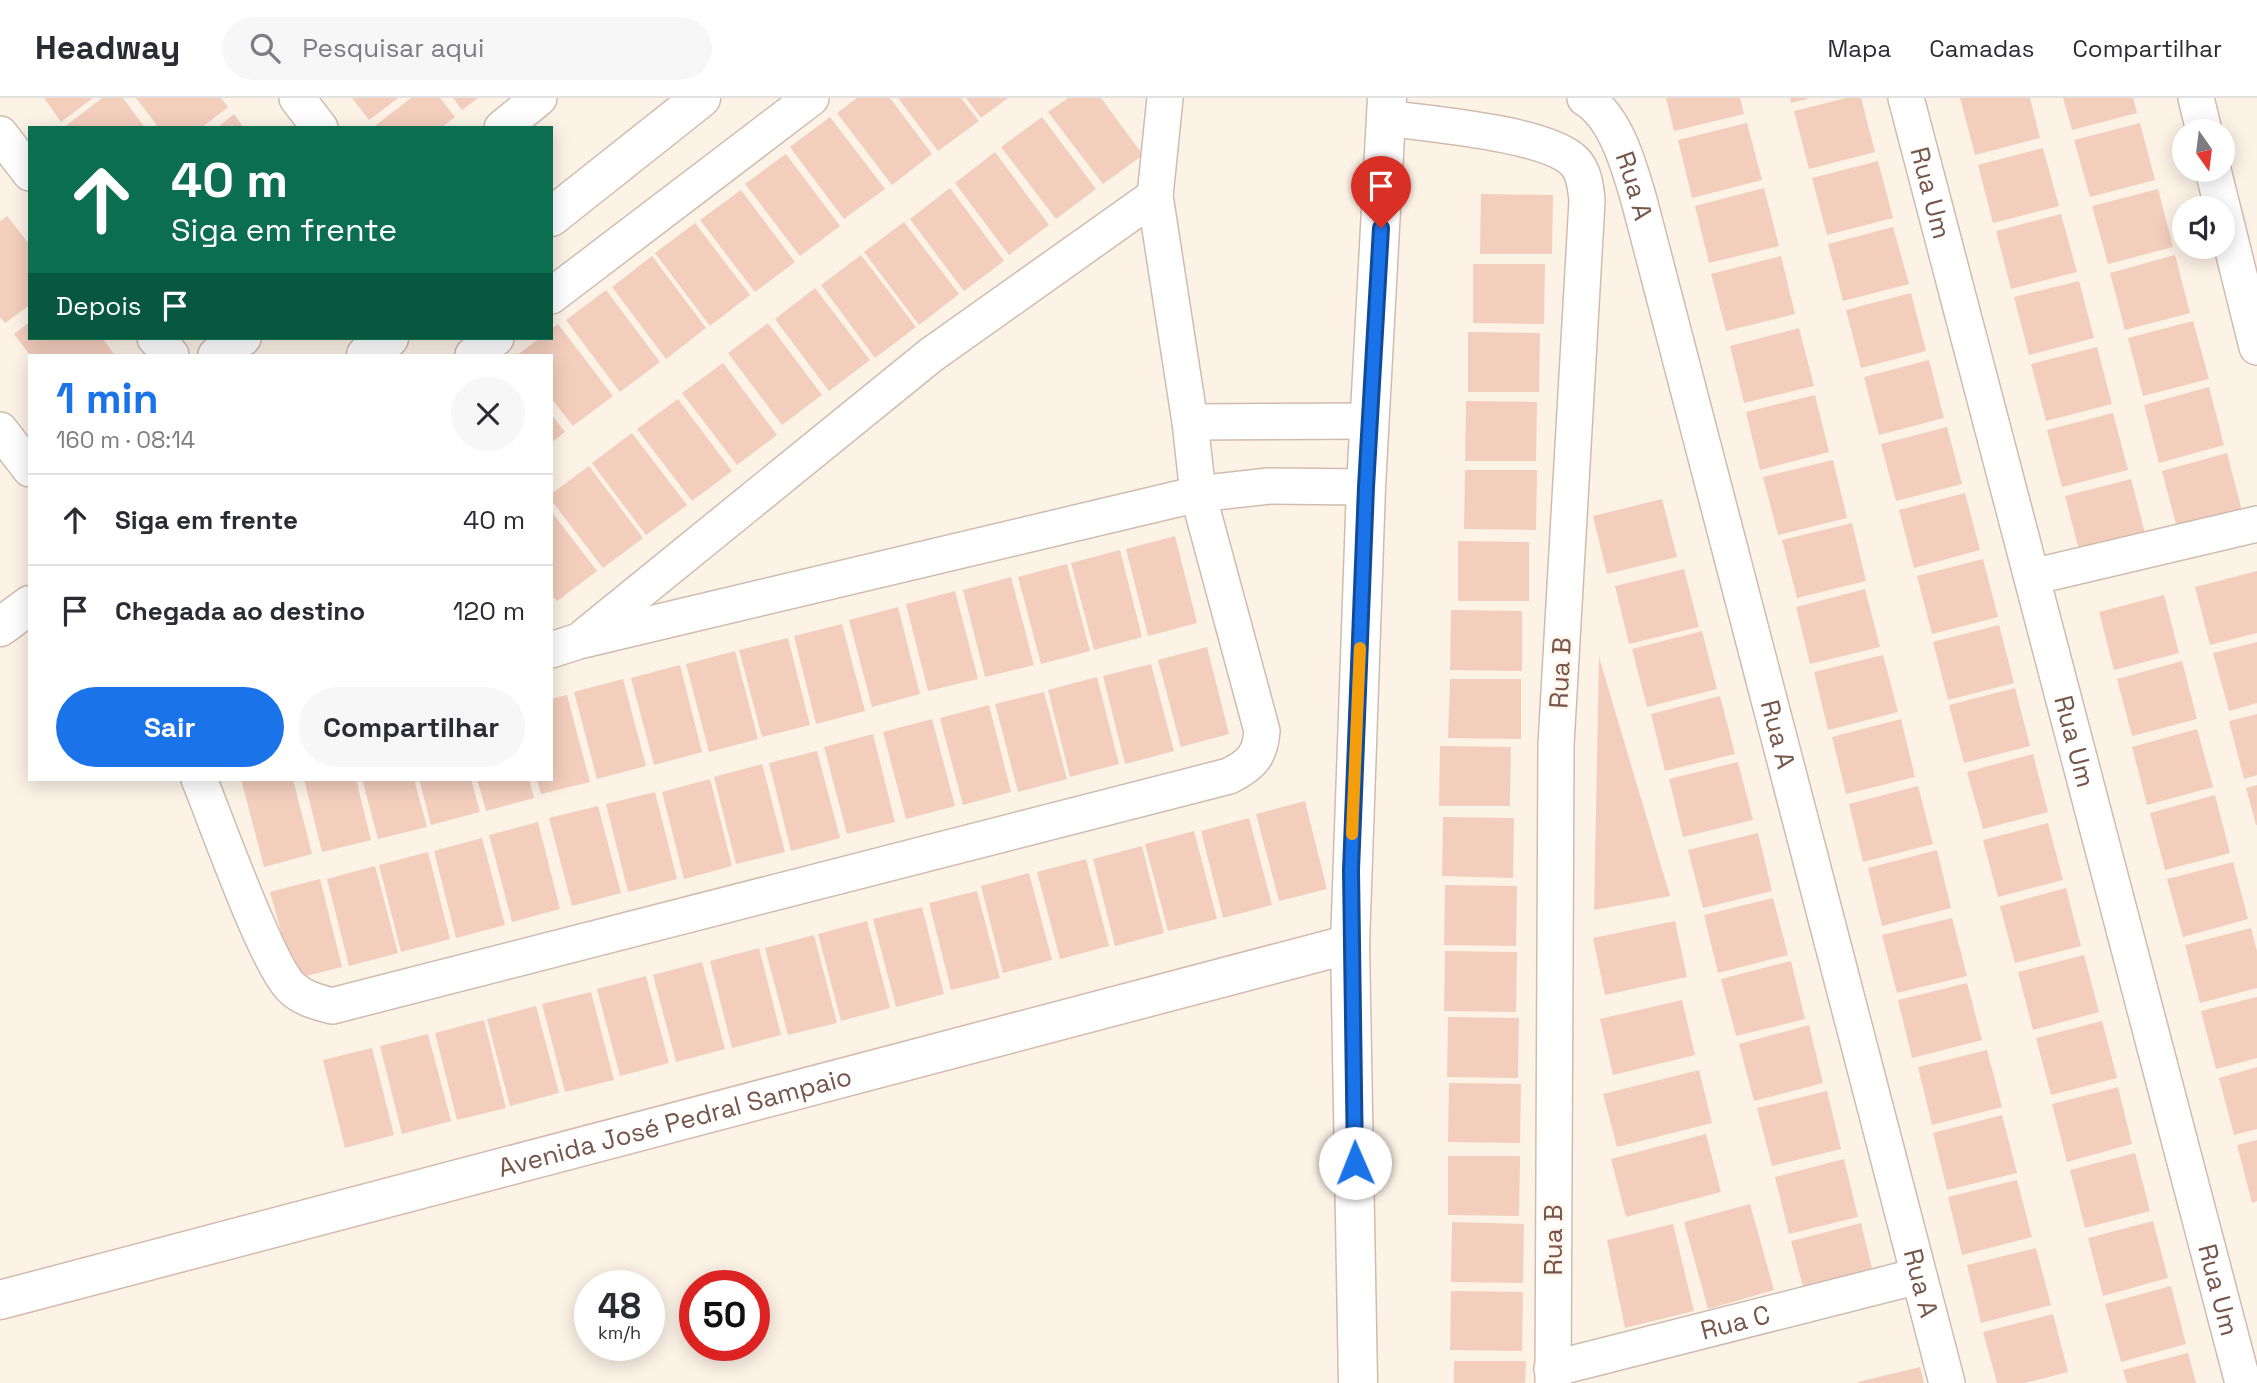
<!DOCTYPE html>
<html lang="pt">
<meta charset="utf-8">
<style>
:root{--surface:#fff;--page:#f7f7f7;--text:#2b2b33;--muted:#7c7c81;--line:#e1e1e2;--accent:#1a73e8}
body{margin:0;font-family:"Space Grotesk",sans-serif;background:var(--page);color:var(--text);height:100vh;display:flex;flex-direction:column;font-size:26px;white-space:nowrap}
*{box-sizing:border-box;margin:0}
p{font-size:23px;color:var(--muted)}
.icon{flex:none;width:38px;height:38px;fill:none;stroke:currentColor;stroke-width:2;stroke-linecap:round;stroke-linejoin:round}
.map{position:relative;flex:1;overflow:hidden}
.sheet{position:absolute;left:28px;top:256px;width:525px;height:427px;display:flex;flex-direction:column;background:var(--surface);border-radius:0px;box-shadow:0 4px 18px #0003}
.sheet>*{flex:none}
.banner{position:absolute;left:28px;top:28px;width:525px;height:214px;border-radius:0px;box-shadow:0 4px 18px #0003;background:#0b6e4f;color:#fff;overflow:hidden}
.needle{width:46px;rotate:166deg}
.tools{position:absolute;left:2172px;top:21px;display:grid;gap:14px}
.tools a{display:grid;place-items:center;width:63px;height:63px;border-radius:50%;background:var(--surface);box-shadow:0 4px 18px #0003;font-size:35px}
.speed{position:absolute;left:574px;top:1172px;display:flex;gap:14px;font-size:35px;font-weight:700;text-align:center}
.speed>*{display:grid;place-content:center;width:91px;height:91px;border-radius:50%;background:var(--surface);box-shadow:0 4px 18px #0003;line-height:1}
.speed small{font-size:18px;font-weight:400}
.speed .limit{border:10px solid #d22;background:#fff;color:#111}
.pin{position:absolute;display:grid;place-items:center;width:60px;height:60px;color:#fff;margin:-72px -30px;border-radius:50% 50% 50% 0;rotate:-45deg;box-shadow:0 0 7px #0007}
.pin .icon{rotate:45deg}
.me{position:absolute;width:77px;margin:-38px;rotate:359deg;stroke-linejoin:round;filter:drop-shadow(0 0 5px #0008)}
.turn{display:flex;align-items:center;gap:24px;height:147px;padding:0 28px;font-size:32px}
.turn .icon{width:91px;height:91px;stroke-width:2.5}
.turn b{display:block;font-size:49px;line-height:60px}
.then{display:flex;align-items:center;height:66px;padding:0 28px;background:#0003;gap:14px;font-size:26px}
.round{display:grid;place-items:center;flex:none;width:74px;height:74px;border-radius:37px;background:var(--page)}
.summary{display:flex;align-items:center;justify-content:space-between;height:119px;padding:0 28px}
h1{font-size:42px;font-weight:700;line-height:52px;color:var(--accent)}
.button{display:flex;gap:14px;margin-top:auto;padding:14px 28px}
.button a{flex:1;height:80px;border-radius:42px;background:var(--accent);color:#fff;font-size:28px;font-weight:700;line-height:80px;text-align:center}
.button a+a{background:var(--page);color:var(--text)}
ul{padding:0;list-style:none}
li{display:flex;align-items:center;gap:21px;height:91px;padding:0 28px;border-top:2px solid var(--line)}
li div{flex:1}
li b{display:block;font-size:26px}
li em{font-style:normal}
header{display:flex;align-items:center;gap:42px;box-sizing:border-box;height:98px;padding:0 35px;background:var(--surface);border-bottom:2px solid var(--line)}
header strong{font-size:33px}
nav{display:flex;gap:38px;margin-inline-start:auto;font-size:24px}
.search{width:490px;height:63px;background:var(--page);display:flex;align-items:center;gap:18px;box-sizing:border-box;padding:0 24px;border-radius:38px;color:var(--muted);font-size:26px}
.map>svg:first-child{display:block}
.building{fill:#f3cebd}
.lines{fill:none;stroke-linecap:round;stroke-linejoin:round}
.minor-casing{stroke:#d1bbae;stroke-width:38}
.tertiary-casing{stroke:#d1bbae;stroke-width:41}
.secondary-casing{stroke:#d4baac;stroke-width:41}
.minor{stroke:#fff;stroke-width:35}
.tertiary{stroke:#fff;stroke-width:38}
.secondary{stroke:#fff;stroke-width:38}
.route-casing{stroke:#114b97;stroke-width:18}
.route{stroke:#1a73e8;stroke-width:12}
.slow{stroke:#f59e0b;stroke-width:12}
.labels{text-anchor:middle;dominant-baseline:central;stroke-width:6;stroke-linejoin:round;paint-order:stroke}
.street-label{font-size:26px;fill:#77564a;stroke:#fff6ed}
</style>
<header>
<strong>Headway</strong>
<div class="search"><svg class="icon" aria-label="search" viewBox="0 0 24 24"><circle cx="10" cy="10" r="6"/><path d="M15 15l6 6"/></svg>Pesquisar aqui</div>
<nav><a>Mapa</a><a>Camadas</a><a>Compartilhar</a></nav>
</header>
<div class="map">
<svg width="2257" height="1285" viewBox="0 0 2257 1285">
<rect width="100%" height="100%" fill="#fdf2e6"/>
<g class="building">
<polygon points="44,0 93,0 61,24"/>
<polygon points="102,0 123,0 145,30 63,30"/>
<polygon points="136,0 221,0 228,9 201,30 159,30"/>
<polygon points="352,0 398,0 369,22"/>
<polygon points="411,0 440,0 455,19 441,30 378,30 376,27"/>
<polygon points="453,0 478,0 462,12"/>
<polygon points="857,0 890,0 932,56 892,87 837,15"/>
<polygon points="898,0 961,0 979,23 938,53"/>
<polygon points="966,0 1008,0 981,20"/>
<polygon points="1068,0 1101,0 1143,57 1103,86 1048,14"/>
<polygon points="1666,0 1740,0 1744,16 1674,33"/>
<polygon points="1790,0 1807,0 1807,1 1791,5"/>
<polygon points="1846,0 1861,0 1875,54 1809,71 1794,13"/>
<polygon points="1960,0 2030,0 2040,40 1975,57"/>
<polygon points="2063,0 2133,0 2137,15 2072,32"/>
<polygon points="234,16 244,30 217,30"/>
<polygon points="830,19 885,91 844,121 790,49"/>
<polygon points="1042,19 1096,91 1056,121 1001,49"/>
<polygon points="1747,25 1762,82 1692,100 1678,42"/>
<polygon points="2140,25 2155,82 2090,99 2074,42"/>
<polygon points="2043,50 2059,108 1993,125 1978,67"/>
<polygon points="995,54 1049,127 1009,157 955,85"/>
<polygon points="786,56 840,128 800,158 745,86"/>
<polygon points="1878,63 1893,120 1827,137 1812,80"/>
<polygon points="950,90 1004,163 964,193 910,121"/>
<polygon points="1764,90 1779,148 1709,165 1695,108"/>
<polygon points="2158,91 2173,149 2108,166 2092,108"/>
<polygon points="741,92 795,164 755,194 700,122"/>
<polygon points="1481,96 1553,97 1552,156 1480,156"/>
<polygon points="2061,116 2077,174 2011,191 1996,133"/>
<polygon points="7,118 30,147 30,207 5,225 0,219 0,123"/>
<polygon points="904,124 959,196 919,227 864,154"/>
<polygon points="695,125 750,197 710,228 655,155"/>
<polygon points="1893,129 1909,186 1843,203 1828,146"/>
<polygon points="861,157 916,229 875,260 821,187"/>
<polygon points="2175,157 2190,215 2125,232 2110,175"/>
<polygon points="652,158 706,230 666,261 612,189"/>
<polygon points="1781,158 1795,216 1726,233 1711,176"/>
<polygon points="1473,166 1545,166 1544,226 1473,225"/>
<polygon points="2079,183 2094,240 2029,257 2014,199"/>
<polygon points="815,190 870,262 829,293 775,221"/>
<polygon points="606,192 660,264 620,294 566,222"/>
<polygon points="1911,195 1926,253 1861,270 1846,212"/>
<polygon points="2193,223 2209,281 2143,298 2128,240"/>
<polygon points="30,224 30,240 102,240 115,257 30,257 14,236"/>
<polygon points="768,225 822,297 782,327 728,255"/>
<polygon points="558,226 613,298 573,328 551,300 551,257 517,257 540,240 551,240 551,231"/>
<polygon points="1799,230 1814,288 1744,305 1730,248"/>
<polygon points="1468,234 1540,235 1539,294 1468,294"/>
<polygon points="2097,249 2112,306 2046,323 2031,266"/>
<polygon points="1929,262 1944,320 1879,337 1864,279"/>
<polygon points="723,265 777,337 737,367 682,295"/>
<polygon points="2209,289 2224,347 2159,365 2144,307"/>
<polygon points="1815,297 1829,354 1760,372 1746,314"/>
<polygon points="678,301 732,373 692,403 637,331"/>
<polygon points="1466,303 1537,304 1536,363 1465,363"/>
<polygon points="2113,315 2128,372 2062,389 2047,332"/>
<polygon points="551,316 565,334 551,345"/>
<polygon points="1947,329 1962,386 1896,403 1881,346"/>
<polygon points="632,335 687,407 646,437 592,365"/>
<polygon points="2227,355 2242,413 2177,430 2162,373"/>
<polygon points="1833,362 1847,420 1778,437 1763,379"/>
<polygon points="589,368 643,440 603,470 551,402 551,396"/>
<polygon points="1465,372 1537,372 1536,432 1464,431"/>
<polygon points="2131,381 2146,439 2080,456 2065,398"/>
<polygon points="1965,395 1980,452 1914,470 1899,412"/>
<polygon points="1662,401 1677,459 1607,476 1593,418"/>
<polygon points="551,413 597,473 557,503 551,496"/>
<polygon points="1852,425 1866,483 1797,500 1782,442"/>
<polygon points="1175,438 1197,525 1148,538 1126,451"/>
<polygon points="1458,443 1529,444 1529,503 1458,503"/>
<polygon points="1120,452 1142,539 1094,552 1071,465"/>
<polygon points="1983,461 1998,519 1932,536 1917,478"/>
<polygon points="1067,466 1090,553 1041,566 1018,479"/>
<polygon points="1684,471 1699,529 1629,546 1615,488"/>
<polygon points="2257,473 2257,535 2210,547 2195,489"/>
<polygon points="1011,479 1034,567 985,579 963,492"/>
<polygon points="1865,491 1880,549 1810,566 1796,509"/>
<polygon points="955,493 978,581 928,593 906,506"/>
<polygon points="2164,497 2179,555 2114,572 2099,514"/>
<polygon points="898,509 920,596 872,609 849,522"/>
<polygon points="1451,512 1522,513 1522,573 1450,572"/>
<polygon points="842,526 865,613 816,626 794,538"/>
<polygon points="1999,527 2014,585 1948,602 1933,544"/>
<polygon points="1702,533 1717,591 1647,609 1632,551"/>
<polygon points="788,540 810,627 762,639 739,552"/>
<polygon points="2257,544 2257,605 2229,613 2213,555"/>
<polygon points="1207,549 1229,636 1181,649 1158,562"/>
<polygon points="735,553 758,641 709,654 686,566"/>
<polygon points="1883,557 1898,614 1828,632 1814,574"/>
<polygon points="1599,559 1670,798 1594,812"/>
<polygon points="2182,563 2197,621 2132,638 2117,581"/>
<polygon points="1151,566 1174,653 1125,666 1103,578"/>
<polygon points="680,567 702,654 654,667 631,580"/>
<polygon points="1097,579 1119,666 1070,679 1048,592"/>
<polygon points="623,581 646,668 597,681 574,594"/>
<polygon points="1450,581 1521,581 1521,641 1448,640"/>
<polygon points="2015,590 2030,648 1964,665 1949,607"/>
<polygon points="1044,594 1067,681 1018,694 995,606"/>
<polygon points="567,597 590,684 541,696 537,681 551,681 551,601"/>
<polygon points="1720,598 1735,656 1665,673 1651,616"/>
<polygon points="989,607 1011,694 963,707 940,620"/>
<polygon points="2257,616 2257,677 2244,681 2229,623"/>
<polygon points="932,621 955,708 906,721 883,634"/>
<polygon points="1901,621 1915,679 1846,696 1832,639"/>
<polygon points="2197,631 2213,689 2147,707 2132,649"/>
<polygon points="873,636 895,724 847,736 824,649"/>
<polygon points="1440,648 1511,649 1510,708 1439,708"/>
<polygon points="817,653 840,740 791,753 769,665"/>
<polygon points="2033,656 2048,714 1983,731 1967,674"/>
<polygon points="1738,664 1753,722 1683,739 1669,681"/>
<polygon points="762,666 785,754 736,766 714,679"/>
<polygon points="241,681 293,681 312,756 264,769"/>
<polygon points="304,681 356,681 371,742 322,754"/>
<polygon points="362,681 414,681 427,729 378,741"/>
<polygon points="419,681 471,681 480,714 431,727"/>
<polygon points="477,681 529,681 534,700 486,713"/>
<polygon points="710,681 732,768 684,781 662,694"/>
<polygon points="2257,687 2257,727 2256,727 2246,690"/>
<polygon points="1918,688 1933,746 1863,764 1849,706"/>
<polygon points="655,694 677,781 628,794 606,706"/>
<polygon points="2215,697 2230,755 2165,772 2150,715"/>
<polygon points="1305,703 1327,791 1279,803 1256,716"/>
<polygon points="598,708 621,795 572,808 549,720"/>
<polygon points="1443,719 1514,720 1513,780 1442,778"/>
<polygon points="1249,720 1272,807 1223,820 1201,733"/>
<polygon points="538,724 560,811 512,824 489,737"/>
<polygon points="2048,725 2063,782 1998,799 1983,742"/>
<polygon points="1194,733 1217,821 1168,833 1145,746"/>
<polygon points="1758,735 1772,793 1703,810 1688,752"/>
<polygon points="482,740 505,827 456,840 434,753"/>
<polygon points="1142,748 1164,835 1115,848 1093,761"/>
<polygon points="1937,752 1951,810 1882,828 1868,770"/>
<polygon points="428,754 450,841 401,854 379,767"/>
<polygon points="1086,761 1109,848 1060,861 1037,774"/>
<polygon points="2233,764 2248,821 2183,839 2167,781"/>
<polygon points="375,768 398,855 349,868 327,781"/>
<polygon points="1029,775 1052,862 1003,875 981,788"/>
<polygon points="320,781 342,869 294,881 270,794"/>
<polygon points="1445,787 1517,788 1516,848 1444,847"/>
<polygon points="2066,790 2081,848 2015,865 2000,808"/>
<polygon points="977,793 1000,880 951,892 929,805"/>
<polygon points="1773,800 1788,857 1718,875 1704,817"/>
<polygon points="922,809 944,896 896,909 873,821"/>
<polygon points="1952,820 1967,878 1897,895 1882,837"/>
<polygon points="867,823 890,910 841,923 818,836"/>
<polygon points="1675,823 1687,879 1605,897 1593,840"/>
<polygon points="2251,830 2257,853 2257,890 2200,905 2185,847"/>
<polygon points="814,837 837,925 788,937 765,850"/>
<polygon points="759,850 781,937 732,950 710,863"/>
<polygon points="1445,853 1517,854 1516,914 1444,913"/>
<polygon points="2084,857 2099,914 2033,932 2018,874"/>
<polygon points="1791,863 1805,921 1736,938 1721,881"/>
<polygon points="702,864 725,951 676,964 653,877"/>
<polygon points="646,878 669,965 620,978 597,891"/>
<polygon points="1967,885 1982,942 1912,960 1898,902"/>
<polygon points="591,894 614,982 565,994 542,906"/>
<polygon points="2257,899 2257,960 2216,971 2201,913"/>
<polygon points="1682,902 1695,957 1613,977 1600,921"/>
<polygon points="536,908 559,995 510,1008 487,921"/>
<polygon points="1448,919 1519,920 1518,980 1447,979"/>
<polygon points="484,922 506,1010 457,1022 435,935"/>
<polygon points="2102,923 2117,980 2051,997 2036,940"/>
<polygon points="1809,927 1823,985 1754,1003 1739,946"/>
<polygon points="428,936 451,1023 402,1036 380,948"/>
<polygon points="372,950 394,1037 345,1050 323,962"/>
<polygon points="1987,952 2002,1009 1932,1027 1918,969"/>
<polygon points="2257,969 2257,1031 2234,1037 2219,980"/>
<polygon points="1699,972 1712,1025 1617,1049 1603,996"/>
<polygon points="1449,985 1521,986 1520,1045 1448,1044"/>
<polygon points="2118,989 2132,1046 2067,1064 2052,1006"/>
<polygon points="1827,993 1841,1051 1772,1068 1757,1010"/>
<polygon points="2002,1017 2017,1075 1947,1092 1933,1035"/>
<polygon points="1706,1036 1721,1094 1626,1119 1611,1061"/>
<polygon points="2257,1042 2257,1103 2252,1105 2237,1047"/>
<polygon points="2135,1055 2150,1113 2085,1130 2070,1072"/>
<polygon points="1448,1058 1520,1058 1519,1118 1448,1117"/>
<polygon points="1844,1061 1858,1119 1789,1136 1775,1079"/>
<polygon points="2017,1082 2032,1139 1962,1157 1948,1099"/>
<polygon points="1750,1106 1774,1192 1708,1211 1684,1124"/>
<polygon points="2153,1123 2168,1180 2103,1198 2088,1140"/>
<polygon points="1452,1124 1524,1126 1523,1185 1451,1184"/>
<polygon points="1861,1125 1875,1183 1806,1200 1791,1143"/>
<polygon points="1673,1126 1694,1213 1625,1230 1607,1142"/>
<polygon points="2036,1150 2051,1207 1981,1225 1967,1167"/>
<polygon points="2171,1188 2186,1246 2121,1264 2105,1206"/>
<polygon points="1451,1193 1523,1194 1522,1253 1450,1252"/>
<polygon points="2053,1216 2068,1274 2025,1285 1997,1285 1983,1234"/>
<polygon points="2188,1255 2196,1285 2127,1285 2123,1272"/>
<polygon points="1454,1263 1526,1263 1525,1285 1454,1285"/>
<polygon points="1920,1269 1924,1285 1859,1285 1858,1284"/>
</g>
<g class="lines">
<g class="minor-casing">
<g id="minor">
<polyline points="297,0 320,30"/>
<path id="s1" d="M1585,0C1616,19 1629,68 1639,102L1947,1285"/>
<path id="s2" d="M1906,0L2243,1285"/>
<polyline points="2196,0 2204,33"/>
<path d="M1387,20C1429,26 1545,35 1574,63C1584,73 1586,90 1587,103L1556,647L1553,1285"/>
<polyline points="502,30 539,0"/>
<polyline points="0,36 30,75"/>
<polyline points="2213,72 2257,249"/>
<polyline points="551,198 811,0"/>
<polyline points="155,240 171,257"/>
<polyline points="216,257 243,240"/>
<polyline points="473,257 496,240"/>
<polyline points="1190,324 1370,323"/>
<polyline points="0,332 30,371"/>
<polyline points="2032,479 2257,426"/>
<polyline points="585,538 931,257 1155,98"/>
<polyline points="551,552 579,543 1198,396 1269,388 1366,389"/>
<path d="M199,681C215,719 268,871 293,891C304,901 318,904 332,908L1229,678C1251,667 1260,658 1262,633L1198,396L1190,324L1155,98L1165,0"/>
<path id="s3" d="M1552,1271L1918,1178"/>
</g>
</g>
<g class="tertiary-casing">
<polyline id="tertiary" points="1350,846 1366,389 1387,0"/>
</g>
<g class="secondary-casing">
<g id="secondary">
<polyline points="551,119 701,0"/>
<polyline points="366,257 389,240"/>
<polyline points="0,529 30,507"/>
<path id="s4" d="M0,1202L1350,846L1358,1285"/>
</g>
</g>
<use href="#minor" class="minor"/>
<use href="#tertiary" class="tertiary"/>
<use href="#secondary" class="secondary"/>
</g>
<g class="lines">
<g class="route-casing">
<polyline id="route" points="1355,1065 1351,772 1366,389 1381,130"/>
</g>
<use href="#route" class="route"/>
<polyline class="slow" points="1352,736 1360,550"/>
</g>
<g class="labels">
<g class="street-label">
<text stroke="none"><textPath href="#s1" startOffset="103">Rua A</textPath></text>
<text stroke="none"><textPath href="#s2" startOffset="98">Rua Um</textPath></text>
<text transform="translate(1560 575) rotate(-87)">Rua B</text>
<text stroke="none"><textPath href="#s1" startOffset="670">Rua A</textPath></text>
<text stroke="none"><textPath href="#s2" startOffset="665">Rua Um</textPath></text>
<text stroke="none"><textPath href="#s4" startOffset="698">Avenida José Pedral Sampaio</textPath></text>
<text transform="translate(1553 1142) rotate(-90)">Rua B</text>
<text stroke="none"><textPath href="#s1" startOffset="1237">Rua A</textPath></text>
<text stroke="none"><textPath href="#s2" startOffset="1232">Rua Um</textPath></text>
<text stroke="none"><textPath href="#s3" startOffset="189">Rua C</textPath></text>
</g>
</g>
</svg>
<div class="tools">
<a><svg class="needle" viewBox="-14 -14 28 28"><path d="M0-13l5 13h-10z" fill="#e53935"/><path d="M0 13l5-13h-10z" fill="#7c7c81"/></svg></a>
<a><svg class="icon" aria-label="sound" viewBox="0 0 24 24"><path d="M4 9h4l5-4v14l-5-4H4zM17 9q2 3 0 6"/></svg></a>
</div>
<div class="speed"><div>48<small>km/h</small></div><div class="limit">50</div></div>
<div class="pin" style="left:1381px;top:130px;background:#d93025"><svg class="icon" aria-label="arrive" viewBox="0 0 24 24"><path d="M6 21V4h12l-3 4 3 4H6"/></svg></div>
<svg class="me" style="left:1355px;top:1065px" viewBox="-20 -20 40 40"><circle r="19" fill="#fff"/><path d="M0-13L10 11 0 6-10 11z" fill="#1a73e8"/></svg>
<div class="banner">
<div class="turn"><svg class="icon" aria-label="ahead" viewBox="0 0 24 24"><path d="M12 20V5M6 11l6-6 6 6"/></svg><div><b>40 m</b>Siga em frente</div></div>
<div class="then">Depois<svg class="icon" aria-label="arrive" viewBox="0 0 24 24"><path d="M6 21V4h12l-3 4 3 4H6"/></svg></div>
</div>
<section class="sheet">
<div class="summary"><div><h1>1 min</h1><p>160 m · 08:14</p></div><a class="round"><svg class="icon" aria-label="close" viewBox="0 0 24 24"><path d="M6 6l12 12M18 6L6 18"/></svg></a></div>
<ul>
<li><svg class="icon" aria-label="ahead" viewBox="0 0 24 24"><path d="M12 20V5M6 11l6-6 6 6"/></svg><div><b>Siga em frente</b></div><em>40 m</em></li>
<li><svg class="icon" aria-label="arrive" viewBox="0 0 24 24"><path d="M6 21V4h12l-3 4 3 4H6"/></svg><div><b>Chegada ao destino</b></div><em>120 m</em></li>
</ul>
<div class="button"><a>Sair</a><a>Compartilhar</a></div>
</section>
</div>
